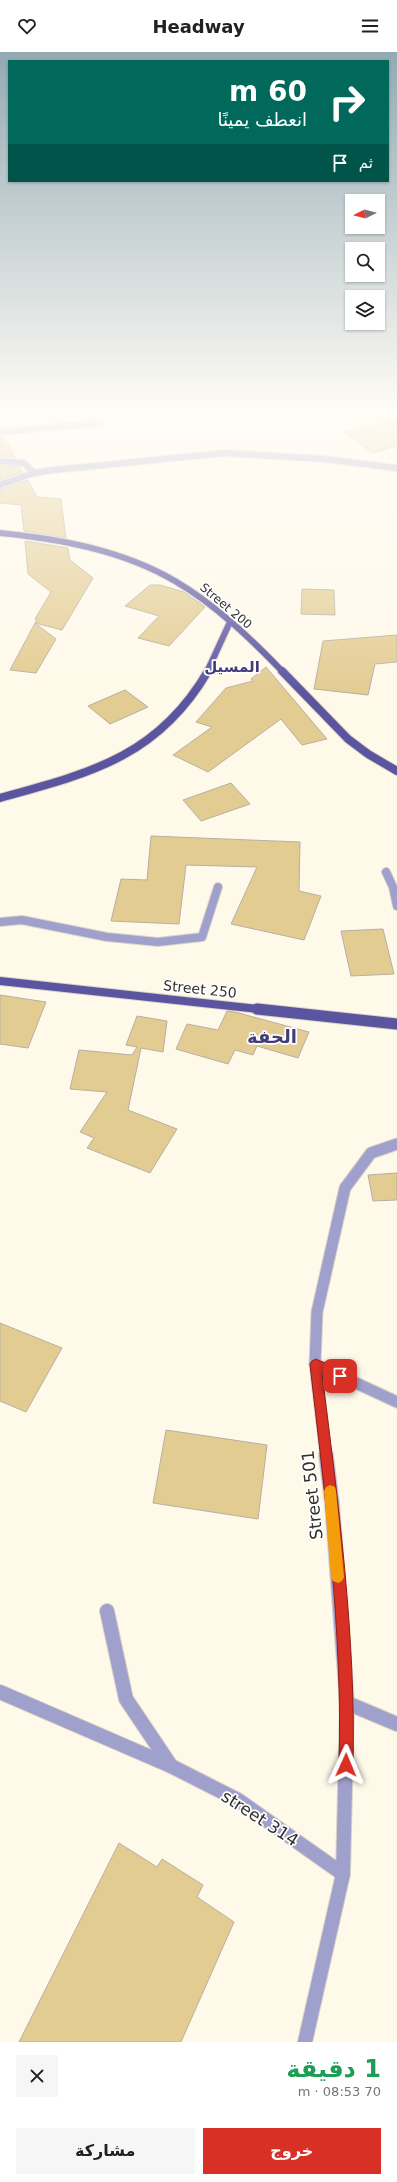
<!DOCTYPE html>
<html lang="ar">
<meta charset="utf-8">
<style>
:root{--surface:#fff;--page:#f6f6f6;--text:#202124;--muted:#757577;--accent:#d93025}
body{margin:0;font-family:"DejaVu Sans","Noto Sans Arabic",sans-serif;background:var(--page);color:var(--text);direction:rtl;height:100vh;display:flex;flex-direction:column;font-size:15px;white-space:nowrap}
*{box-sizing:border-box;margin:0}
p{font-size:13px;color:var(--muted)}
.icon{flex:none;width:22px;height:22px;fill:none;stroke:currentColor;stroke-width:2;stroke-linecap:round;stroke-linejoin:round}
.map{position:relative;height:1990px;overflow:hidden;direction:ltr}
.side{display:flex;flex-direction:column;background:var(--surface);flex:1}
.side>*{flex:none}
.top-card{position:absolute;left:8px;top:8px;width:381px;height:122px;border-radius:0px;box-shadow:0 1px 3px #0004;direction:rtl;background:#00695c;color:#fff;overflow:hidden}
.needle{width:26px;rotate:264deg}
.fabs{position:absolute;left:345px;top:142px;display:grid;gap:8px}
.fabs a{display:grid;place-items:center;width:40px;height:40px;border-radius:0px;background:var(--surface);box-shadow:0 1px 3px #0004;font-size:20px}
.pin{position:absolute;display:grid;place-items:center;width:34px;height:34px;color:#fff;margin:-17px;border-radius:8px;box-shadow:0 2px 6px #0006}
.me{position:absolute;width:44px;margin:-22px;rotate:1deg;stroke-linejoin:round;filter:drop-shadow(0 0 3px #0008)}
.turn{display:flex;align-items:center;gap:14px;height:84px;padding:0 16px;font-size:18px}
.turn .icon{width:52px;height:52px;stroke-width:2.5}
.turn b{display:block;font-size:28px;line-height:34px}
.then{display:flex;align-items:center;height:38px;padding:0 16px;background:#0003;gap:8px;font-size:15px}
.round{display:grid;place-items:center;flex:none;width:42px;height:42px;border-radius:0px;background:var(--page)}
.head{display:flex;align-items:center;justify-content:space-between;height:68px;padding:0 16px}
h1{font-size:24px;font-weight:600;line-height:30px;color:#1e9e55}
.button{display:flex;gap:8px;margin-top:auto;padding:8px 16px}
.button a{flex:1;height:46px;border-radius:0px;background:var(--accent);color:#fff;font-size:16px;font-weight:600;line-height:46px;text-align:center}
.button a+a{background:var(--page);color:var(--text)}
header{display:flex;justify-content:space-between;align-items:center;height:52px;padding:0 16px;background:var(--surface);font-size:18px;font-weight:600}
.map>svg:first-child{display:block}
.building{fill:#e3cc92;stroke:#b6b0a3}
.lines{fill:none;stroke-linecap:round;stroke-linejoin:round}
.minor-far3-casing{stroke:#dad5c8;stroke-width:8}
.minor-far2-casing{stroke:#dad5c8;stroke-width:10}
.minor-far1-casing{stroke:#dad5c8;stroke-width:13}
.minor-casing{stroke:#dad5c8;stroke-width:16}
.major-far2-casing{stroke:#dad5c8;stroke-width:8}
.major-far1-casing{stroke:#dad5c8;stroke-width:10}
.major-casing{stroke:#dad5c8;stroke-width:13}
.minor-far3{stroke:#a0a0cc;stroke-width:6}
.minor-far2{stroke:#a0a0cc;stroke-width:8}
.minor-far1{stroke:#a0a0cc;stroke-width:11}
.minor{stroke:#a0a0cc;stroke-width:14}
.major-far2{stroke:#5b55a0;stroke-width:6}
.major-far1{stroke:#5b55a0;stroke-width:8}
.major{stroke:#5b55a0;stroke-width:11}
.route{fill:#d93025;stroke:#8d1f18}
.slow{fill:#f59e0b}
.labels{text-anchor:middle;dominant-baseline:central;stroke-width:3.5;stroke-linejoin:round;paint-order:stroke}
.far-street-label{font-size:12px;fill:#33302b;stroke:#fff}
.street-label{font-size:14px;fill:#33302b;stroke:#fff}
.far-district-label{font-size:15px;font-weight:bold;fill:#423d79;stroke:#fff}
.near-street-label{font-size:17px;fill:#33302b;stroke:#fff}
.district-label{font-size:18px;font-weight:bold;fill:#423d79;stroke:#fff}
</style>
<header><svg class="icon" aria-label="menu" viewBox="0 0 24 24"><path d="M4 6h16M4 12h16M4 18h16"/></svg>Headway<svg class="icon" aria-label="heart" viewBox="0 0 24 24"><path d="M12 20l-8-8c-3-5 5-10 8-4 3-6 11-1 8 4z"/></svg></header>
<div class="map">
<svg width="397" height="1990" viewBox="0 0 397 1990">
<rect width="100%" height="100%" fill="#fff9ea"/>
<g class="building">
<polygon points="397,368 397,394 372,401 345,380"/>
<polygon points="0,385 3,385 15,405 0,404"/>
<polygon points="0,414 20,415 23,420 0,428"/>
<polygon points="28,428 37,445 61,447 66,486 24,479 21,453 0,451 0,438"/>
<polygon points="25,489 68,496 70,508 93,526 62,578 35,571 37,567 35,567 51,540 28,522"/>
<polygon points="150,533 160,533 184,540 205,555 169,594 138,586 159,564 125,554"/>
<polygon points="302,537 334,538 335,563 301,562"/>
<polygon points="35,571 56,587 36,621 10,618"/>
<polygon points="397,583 397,610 375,612 368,643 314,637 323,589"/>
<polygon points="266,615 327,687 302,693 281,667 208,720 173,703 212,675 196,670 226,636 253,629 251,627"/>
<polygon points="125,638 148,655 110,672 88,654"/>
<polygon points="231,731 250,752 201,769 183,748"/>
<polygon points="151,784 300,790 299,839 321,844 304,888 231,872 257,815 186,813 179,872 111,869 121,827 147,828"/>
<polygon points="383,877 394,922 351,924 341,879"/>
<polygon points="0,943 46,950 28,996 0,992"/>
<polygon points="227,959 235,960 309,980 298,1006 257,994 253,1003 235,998 228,1012 176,997 187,972 218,978"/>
<polygon points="137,964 167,969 163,1000 141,996 128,1058 177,1077 150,1121 87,1096 94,1086 80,1080 107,1040 70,1037 79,998 132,1003 137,995 126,993"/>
<polygon points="397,1121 397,1148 373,1149 368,1123"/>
<polygon points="0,1271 62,1296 26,1360 0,1349"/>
<polygon points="166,1378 267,1393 258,1467 153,1451"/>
<polygon points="119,1791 157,1815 162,1807 203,1833 197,1845 234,1870 181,1990 19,1990"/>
</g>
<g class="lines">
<g class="minor-far3-casing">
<g id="minor-far3">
<polyline points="0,380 99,371"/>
<polyline points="0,409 24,411 34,421"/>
<polyline points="0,433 34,421 53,418 225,401 324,407 397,416"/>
</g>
</g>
<g class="minor-far2-casing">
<g id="minor-far2">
<polyline points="386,820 393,835 397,854"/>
<polyline points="0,870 22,868 107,885 158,890 202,885 218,835"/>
</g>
</g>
<g class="minor-far1-casing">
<g id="minor-far1">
<polyline points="315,1312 397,1350"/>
<polyline points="326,1404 315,1312 317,1260 345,1136 371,1101 397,1092"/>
</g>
</g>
<g class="minor-casing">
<g id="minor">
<polyline points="107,1559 126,1647 171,1714 238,1748 343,1822"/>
<polyline points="0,1640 171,1714"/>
<polyline points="347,1651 397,1672"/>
<polyline points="305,1990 343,1822 347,1651 332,1451 326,1403"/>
</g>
</g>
<g class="major-far2-casing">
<g id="major-far2">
<path d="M0,481C60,487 122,498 175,529C216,553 250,586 283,620"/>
<polyline points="207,620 230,570"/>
</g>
</g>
<g class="major-far1-casing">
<g id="major-far1">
<polyline points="282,619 348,687 368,702 397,719"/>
<path d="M0,746C90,721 158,705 208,619"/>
<polyline points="0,929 267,958"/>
</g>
</g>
<g class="major-casing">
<polyline id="major" points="257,957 397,972"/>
</g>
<use href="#minor-far3" class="minor-far3"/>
<use href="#minor-far2" class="minor-far2"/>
<use href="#minor-far1" class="minor-far1"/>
<use href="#minor" class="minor"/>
<use href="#major-far2" class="major-far2"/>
<use href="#major-far1" class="major-far1"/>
<use href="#major" class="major"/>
</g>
<linearGradient id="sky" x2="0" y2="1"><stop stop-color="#93aab3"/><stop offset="0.56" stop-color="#fffcf6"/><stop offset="1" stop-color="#fffcf6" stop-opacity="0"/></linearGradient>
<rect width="397" height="641" fill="url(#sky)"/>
<path class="route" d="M316,1307L344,1320L346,1324L344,1328L340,1329L322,1321C338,1451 356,1582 353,1713L351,1718L346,1720L341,1718L339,1713C343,1579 325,1445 310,1312L312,1309Z"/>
<polygon class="slow" points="330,1433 335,1435 336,1439 344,1525 342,1529 338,1531 333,1529 331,1525 324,1439 326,1435"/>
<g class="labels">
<g class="far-street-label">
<text transform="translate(226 554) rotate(40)">Street 200</text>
</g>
<g class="street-label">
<text transform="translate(200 937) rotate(6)">Street 250</text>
</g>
<g class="far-district-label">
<text x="232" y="615">المسيل</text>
</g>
<g class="near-street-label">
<text transform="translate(312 1443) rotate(-96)">Street 501</text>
<text transform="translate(260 1766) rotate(33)">street 314</text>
</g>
<g class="district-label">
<text x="272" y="984">الحفة</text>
</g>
</g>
</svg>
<div class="fabs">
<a><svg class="needle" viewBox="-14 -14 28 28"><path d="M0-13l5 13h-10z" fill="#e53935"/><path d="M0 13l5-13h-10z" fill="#757577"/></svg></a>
<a><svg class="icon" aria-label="search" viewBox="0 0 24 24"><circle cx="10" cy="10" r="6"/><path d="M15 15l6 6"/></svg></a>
<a><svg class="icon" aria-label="layers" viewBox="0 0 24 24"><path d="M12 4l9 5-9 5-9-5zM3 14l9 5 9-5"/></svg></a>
</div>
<div class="pin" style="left:340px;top:1324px;background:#d93025"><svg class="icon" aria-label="arrive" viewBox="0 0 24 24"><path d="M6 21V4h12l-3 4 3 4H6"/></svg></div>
<svg class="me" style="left:346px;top:1713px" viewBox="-20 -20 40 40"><path d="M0-17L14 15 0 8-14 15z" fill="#d93025" stroke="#fff" stroke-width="4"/></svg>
<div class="top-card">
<div class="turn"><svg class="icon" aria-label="right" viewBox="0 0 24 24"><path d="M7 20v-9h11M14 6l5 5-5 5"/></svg><div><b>60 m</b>انعطف يمينًا</div></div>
<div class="then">ثم<svg class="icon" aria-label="arrive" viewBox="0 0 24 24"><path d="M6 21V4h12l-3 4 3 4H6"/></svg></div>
</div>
</div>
<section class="side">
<div class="head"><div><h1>1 دقيقة</h1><p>70 m · 08:53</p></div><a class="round"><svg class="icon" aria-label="close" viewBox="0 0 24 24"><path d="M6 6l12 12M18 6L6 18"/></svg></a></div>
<div class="button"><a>خروج</a><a>مشاركة</a></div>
</section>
